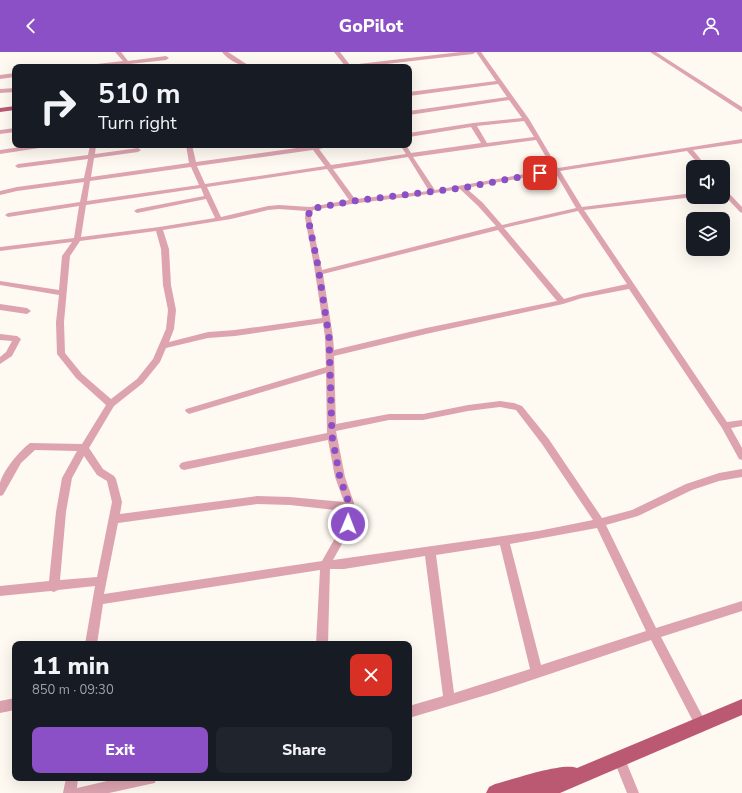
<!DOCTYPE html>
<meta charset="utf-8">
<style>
:root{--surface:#171b24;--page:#20242c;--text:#f1f3f6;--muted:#9ea1a6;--accent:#8b50c6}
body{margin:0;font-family:"Nunito Sans",sans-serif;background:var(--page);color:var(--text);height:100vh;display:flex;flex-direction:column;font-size:15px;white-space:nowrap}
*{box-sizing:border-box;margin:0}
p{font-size:13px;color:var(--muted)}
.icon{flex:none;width:22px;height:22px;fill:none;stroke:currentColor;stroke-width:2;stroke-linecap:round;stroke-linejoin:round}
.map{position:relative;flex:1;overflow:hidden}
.sheet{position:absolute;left:12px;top:589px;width:400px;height:140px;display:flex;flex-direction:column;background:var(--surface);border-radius:8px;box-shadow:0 4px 16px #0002}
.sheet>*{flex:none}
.hud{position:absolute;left:12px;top:12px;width:400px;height:84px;border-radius:8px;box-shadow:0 4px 16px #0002;background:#171b24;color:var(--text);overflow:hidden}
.fabs{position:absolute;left:686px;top:108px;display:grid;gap:8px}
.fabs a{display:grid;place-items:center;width:44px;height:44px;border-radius:8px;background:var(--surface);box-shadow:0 4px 16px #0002;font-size:20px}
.pin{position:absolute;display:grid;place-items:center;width:34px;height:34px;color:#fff;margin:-17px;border-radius:8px;box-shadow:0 2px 6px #0006}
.me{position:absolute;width:44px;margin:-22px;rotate:1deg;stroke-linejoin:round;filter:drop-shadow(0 0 3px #0008)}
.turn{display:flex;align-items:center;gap:14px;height:84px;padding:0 20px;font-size:18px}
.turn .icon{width:52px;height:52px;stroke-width:2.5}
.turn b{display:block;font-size:28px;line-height:34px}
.round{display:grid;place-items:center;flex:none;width:42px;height:42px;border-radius:8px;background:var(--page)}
.head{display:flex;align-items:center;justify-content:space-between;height:68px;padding:0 20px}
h1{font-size:24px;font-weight:800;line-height:30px}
.primary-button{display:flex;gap:8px;margin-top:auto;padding:8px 20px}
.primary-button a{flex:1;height:46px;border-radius:8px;background:var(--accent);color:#fff;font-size:16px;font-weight:800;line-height:46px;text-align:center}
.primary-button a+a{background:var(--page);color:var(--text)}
header{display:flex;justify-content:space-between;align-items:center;height:52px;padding:0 20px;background:var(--accent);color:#fff;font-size:18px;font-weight:800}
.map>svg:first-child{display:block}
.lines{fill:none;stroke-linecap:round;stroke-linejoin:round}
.minor{fill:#dda4b0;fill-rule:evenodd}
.major{fill:#bb5973;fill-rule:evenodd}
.route{stroke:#8b50c6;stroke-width:7;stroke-dasharray:0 12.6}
</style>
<header><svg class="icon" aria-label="back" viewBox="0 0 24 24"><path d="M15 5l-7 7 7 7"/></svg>GoPilot<svg class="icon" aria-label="person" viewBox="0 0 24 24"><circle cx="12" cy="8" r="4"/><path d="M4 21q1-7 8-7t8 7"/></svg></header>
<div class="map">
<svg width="742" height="741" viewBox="0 0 742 741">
<rect width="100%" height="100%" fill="#fefaf2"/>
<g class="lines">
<g class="minor">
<polygon points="115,0 121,0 128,9 166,4 169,6 166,8 130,12 131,15 127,15 125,12 85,15 88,13 123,9"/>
<path d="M222,0H228L251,15C241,15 228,8 222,0Z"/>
<path d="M334,0H340L350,13L460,0H481L529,67L558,116L742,87V91L693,98L707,115H701L687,99L560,119L582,155L693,141V145L584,158L727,370L742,368V374L731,376L742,396V408L739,407L722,376L629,237L582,246L563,252L426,282L334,304L336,372L389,362H423L468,353L500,349L514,351L522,354L548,386L602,466L632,458L686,432L719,421L742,417V425L719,429L692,438L638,464L606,473L656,576L742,549V559L661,585L705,669L707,673L705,677L701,679L697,677L651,588L493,641L409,666V654L443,644L425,504L344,517H330L328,592H316L320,518L103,552L97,592H85L95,534L58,538L54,540L51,539L0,544V534L49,529L56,460L62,426L77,399L35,398L21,411L3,443L0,444C0,440 0,435 0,431C3,419 19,399 30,391L82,392L106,353L76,326L57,302L56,270L59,243L0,233V229L59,238L62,204L72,190L0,199V195L74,186L79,154L8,165L5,163L8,161L80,150L84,130L17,139L0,143V139L17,135L84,126L88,107L18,116L15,114L18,112L88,103L90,93H96L95,102L138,96L141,98L138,100L94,106L91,125L189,111L186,93H192L196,110L311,94L310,93H336L319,97L331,113L406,102L400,93H406L411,101L481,91L471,75L409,85V81L473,71L522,66L509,48L409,63V59L507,45L498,32L409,44V40L496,29L476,0L473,2L360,15H344L345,14ZM524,69L534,85L487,91L477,74ZM536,88L553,117L435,138L413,105ZM313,98L325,114L205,132L197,114ZM408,105L429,139L355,147L333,117ZM191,115L199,133L87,149L90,129ZM327,117L349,148L310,155L279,153L268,154L221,165L207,135ZM555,120L576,156L502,173L483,151L466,136ZM201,136L204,144L137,157L134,159L137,161L206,147L215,166L159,175L81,185L86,153ZM460,137L478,154L496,174L322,218L311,166L313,158C362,149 411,146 460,137ZM279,157L306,159L305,166L314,214L322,266L235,278L208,280L169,290L174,277L176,258L171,233L169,197L163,178L231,167L268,158ZM578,159L627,232L581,242L564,247L504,176ZM498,178L557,249L426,276L334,298L333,285L323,222ZM156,179L161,197L163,233L168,258L166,277L153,307L137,327L111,347L82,322L65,301L64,270L70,204L80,189ZM323,271L325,285L326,315L186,357L185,359L189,362L326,321L327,381L184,410L181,411L179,414L181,417L184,418L328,388L335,425L344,450L290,445L257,444L120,462L122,450L116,427L114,424L103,417L89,396L114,354L143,331L160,310L166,296L208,286L235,284ZM500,355L516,358L542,392L593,468L538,479L333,508L353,472L354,451L345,425L336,379L389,368H423L468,359ZM84,404L97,423L107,429L112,450L97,525L60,528L66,460L72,426ZM257,452L290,453L344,459L343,472L322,509L104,542L118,471ZM597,476L646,579L541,613L510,492ZM500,493L530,617L454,641L436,503Z"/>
<polygon points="650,0 656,0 742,55 742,60"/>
<polygon points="15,21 15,25 0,27 0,23"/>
<polygon points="15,36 15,40 0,41 0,37"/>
<polygon points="15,76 15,80 0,82 0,78"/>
<polygon points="34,93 49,93 46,95 0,102 0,98"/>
<polygon points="723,136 725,137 742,155 742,161 740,160 723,142"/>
<polygon points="0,252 27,256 31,259 27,262 0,258"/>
<polygon points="0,282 17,284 21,287 12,304 0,312 0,305 6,300 12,289 0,288"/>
<polygon points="15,646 15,658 0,661 0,649"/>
<polygon points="619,700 623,702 639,741 627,741 613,706 615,702"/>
<polygon points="66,726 78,726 77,736 120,726 156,726 155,731 150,732 109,741 63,741"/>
</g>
<g class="major">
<polygon points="15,54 15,58 0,60 0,56"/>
<path d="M742,647V663L560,741H486L489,735L495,732C512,728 562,710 577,716Z"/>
</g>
</g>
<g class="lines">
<polyline class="route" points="348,472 349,451 340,426 332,384 329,285 318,214 308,166 310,157 353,149 462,136 540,121"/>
</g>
</svg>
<div class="fabs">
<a><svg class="icon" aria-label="sound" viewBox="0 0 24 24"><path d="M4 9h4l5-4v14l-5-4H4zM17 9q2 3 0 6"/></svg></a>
<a><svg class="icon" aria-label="layers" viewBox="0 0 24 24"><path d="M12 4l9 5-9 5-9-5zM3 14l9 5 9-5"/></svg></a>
</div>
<div class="pin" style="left:540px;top:121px;background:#d93025"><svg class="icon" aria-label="arrive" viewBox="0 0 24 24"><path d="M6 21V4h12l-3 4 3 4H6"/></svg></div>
<svg class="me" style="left:348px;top:472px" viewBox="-20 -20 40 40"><circle r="17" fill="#8b50c6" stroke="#fff" stroke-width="3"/><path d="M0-11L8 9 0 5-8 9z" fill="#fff"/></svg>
<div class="hud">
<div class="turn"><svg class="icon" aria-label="right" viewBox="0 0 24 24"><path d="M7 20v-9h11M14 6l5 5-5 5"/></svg><div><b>510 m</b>Turn right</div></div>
</div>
<section class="sheet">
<div class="head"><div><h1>11 min</h1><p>850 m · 09:30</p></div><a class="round" style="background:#d93025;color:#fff"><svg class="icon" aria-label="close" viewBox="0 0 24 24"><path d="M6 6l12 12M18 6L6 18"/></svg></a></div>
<div class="primary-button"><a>Exit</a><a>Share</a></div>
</section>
</div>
